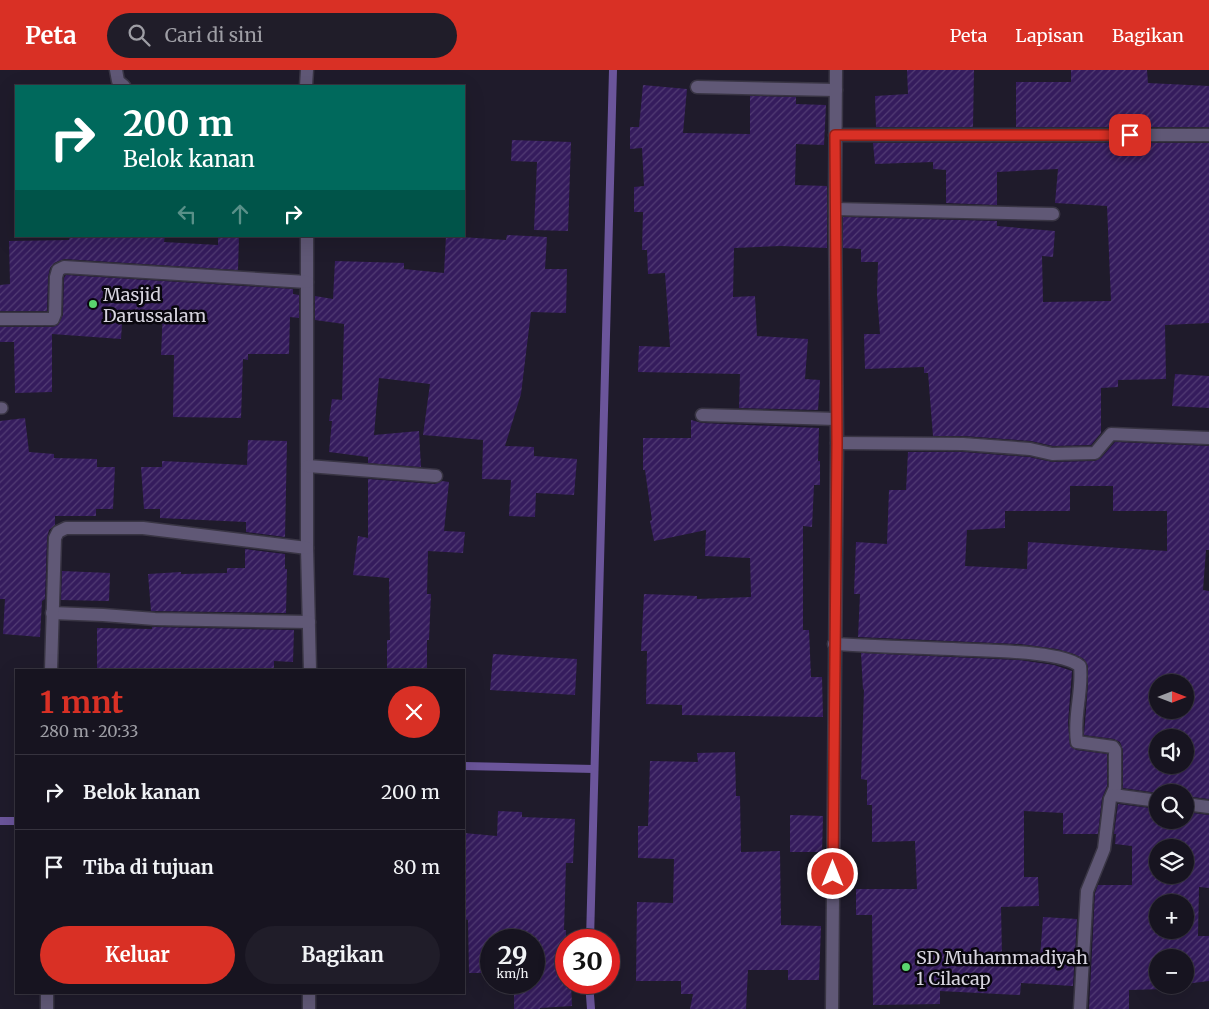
<!DOCTYPE html>
<html lang="id">
<meta charset="utf-8">
<style>
:root{--surface:#171420;--page:#201d29;--text:#f1f3f6;--muted:#9e9ea5;--line:#36333e;--accent:#d93025}
body{margin:0;font-family:Merriweather,serif;background:var(--page);color:var(--text);height:100vh;display:flex;flex-direction:column;font-size:19px;white-space:nowrap}
*{box-sizing:border-box;margin:0}
p{font-size:16px;color:var(--muted)}
.icon{flex:none;width:28px;height:28px;fill:none;stroke:currentColor;stroke-width:2;stroke-linecap:round;stroke-linejoin:round}
.map{position:relative;flex:1;overflow:hidden}
.sheet{position:absolute;left:15px;top:599px;width:450px;height:325px;display:flex;flex-direction:column;background:var(--surface);border-radius:0px;box-shadow:0 5px 20px #0002,0 0 0 1px var(--line)}
.sheet>*{flex:none}
.top-card{position:absolute;left:15px;top:15px;width:450px;height:152px;border-radius:0px;box-shadow:0 5px 20px #0002,0 0 0 1px var(--line);background:#00695c;color:#fff;overflow:hidden}
.needle{width:32px;rotate:90deg}
.fabs{position:absolute;left:1149px;top:604px;display:grid;gap:10px}
.fabs a{display:grid;place-items:center;width:45px;height:45px;border-radius:50%;background:var(--surface);box-shadow:0 5px 20px #0002,0 0 0 1px var(--line);font-size:25px}
.speed{position:absolute;left:480px;top:859px;display:flex;gap:10px;font-size:25px;font-weight:700;text-align:center}
.speed>*{display:grid;place-content:center;width:65px;height:65px;border-radius:50%;background:var(--surface);box-shadow:0 5px 20px #0002,0 0 0 1px var(--line);line-height:1}
.speed small{font-size:12px;font-weight:400}
.speed .limit{border:8px solid #d22;background:#fff;color:#111}
.pin{position:absolute;display:grid;place-items:center;width:42px;height:42px;color:#fff;margin:-21px;border-radius:10px;box-shadow:0 2px 8px #0006}
.me{position:absolute;width:55px;margin:-28px;rotate:0deg;stroke-linejoin:round;filter:drop-shadow(0 0 4px #0008)}
.turn{display:flex;align-items:center;gap:18px;height:105px;padding:0 25px;font-size:22px}
.turn .icon{width:65px;height:65px;stroke-width:2.5}
.turn b{display:block;font-size:35px;line-height:42px}
.lanes{display:flex;align-items:center;height:48px;padding:0 25px;background:#0003;justify-content:center;gap:25px;direction:ltr}
.lanes .off{opacity:.35}
.round{display:grid;place-items:center;flex:none;width:52px;height:52px;border-radius:26px;background:var(--page)}
.overview{display:flex;align-items:center;justify-content:space-between;height:85px;padding:0 25px}
h1{font-size:30px;font-weight:700;line-height:38px;color:var(--accent)}
.primary-button{display:flex;gap:10px;margin-top:auto;padding:10px 25px}
.primary-button a{flex:1;height:58px;border-radius:30px;background:var(--accent);color:#fff;font-size:20px;font-weight:700;line-height:58px;text-align:center}
.primary-button a+a{background:var(--page);color:var(--text)}
ul{padding:0;list-style:none}
li{display:flex;align-items:center;gap:15px;height:75px;padding:0 25px;border-top:1px solid var(--line)}
li div{flex:1}
li b{display:block;font-size:19px}
li em{font-style:normal}
header{display:flex;align-items:center;gap:30px;box-sizing:border-box;height:70px;padding:0 25px;background:var(--accent);color:#fff}
header strong{font-size:24px}
nav{display:flex;gap:28px;margin-inline-start:auto;font-size:18px}
.search{width:350px;height:45px;background:var(--page);display:flex;align-items:center;gap:12px;box-sizing:border-box;padding:0 18px;border-radius:28px;color:var(--muted);font-size:19px}
.map>svg:first-child{display:block}
.lines{fill:none;stroke-linecap:round;stroke-linejoin:round}
.stream{stroke:#6b559b;stroke-width:8}
.building{fill:url(#building-hatch);fill-rule:evenodd}
.service-casing{stroke:#393544;stroke-width:14}
.minor-casing{stroke:#393544;stroke-width:15}
.service{stroke:#605876;stroke-width:11}
.minor{stroke:#605876;stroke-width:12}
.route-casing{stroke:#8d1f18;stroke-width:12}
.route{stroke:#d93025;stroke-width:9}
.poi-dot{fill:#5ad56e;stroke:#09070e;stroke-width:2}
.labels{text-anchor:middle;dominant-baseline:central;stroke-width:5;stroke-linejoin:round;paint-order:stroke}
.poi-label{font-size:18px;fill:#d7d4df;stroke:#09070e;text-anchor:start}
</style>
<header>
<strong>Peta</strong>
<div class="search"><svg class="icon" aria-label="search" viewBox="0 0 24 24"><circle cx="10" cy="10" r="6"/><path d="M15 15l6 6"/></svg>Cari di sini</div>
<nav><a>Peta</a><a>Lapisan</a><a>Bagikan</a></nav>
</header>
<div class="map">
<svg width="1209" height="939" viewBox="0 0 1209 939">
<defs>
<pattern id="building-hatch" width="6" height="6" patternUnits="userSpaceOnUse" patternTransform="scale(1.25)"><rect width="6" height="6" fill="#351c5d"/><path d="M-1 1l2-2M0 6l6-6M5 7l2-2" fill="none" stroke="#523c74"/></pattern>
</defs>
<rect width="100%" height="100%" fill="#1f1b2b"/>
<g class="lines">
<g class="stream">
<polyline points="464,696 594,699"/>
<polyline points="0,751 16,751"/>
<polyline points="590,870 613,0"/>
<polyline points="589,912 591,939"/>
</g>
</g>
<g class="building">
<polygon points="907,0 974,0 973,57 876,57 875,26 908,24"/>
<polygon points="1071,0 1147,0 1148,13 1209,16 1209,57 1016,57 1016,12 1071,12"/>
<polygon points="643,15 687,19 683,63 750,64 750,26 796,27 796,34 826,35 824,75 796,74 795,115 827,116 827,178 781,176 734,178 733,227 755,226 757,266 808,269 805,309 820,310 818,340 739,338 740,304 638,302 639,276 670,277 665,203 648,204 647,180 642,180 643,142 634,142 634,117 644,116 642,78 630,79 630,57 639,57"/>
<polygon points="512,70 571,72 568,161 534,160 537,92 511,91"/>
<polygon points="873,73 1209,73 1209,253 1165,255 1166,309 1118,310 1118,317 1101,318 1101,363 1091,375 1053,376 1031,371 964,366 933,366 928,303 924,303 924,297 865,299 864,264 880,264 877,224 878,192 861,192 861,179 843,178 843,147 997,151 997,156 1055,161 1053,187 1042,186 1043,232 1111,231 1107,136 1055,133 1058,99 997,102 997,135 946,133 946,100 933,99 933,92 875,94"/>
<polygon points="507,165 547,167 545,199 567,199 566,243 531,242 521,324 505,376 534,377 534,386 577,389 574,425 536,423 535,447 509,446 511,410 482,409 483,370 423,365 430,314 379,308 374,365 419,361 421,397 368,393 368,387 329,382 332,351 329,351 332,329 342,330 344,254 315,250 315,226 333,229 335,191 404,193 404,199 444,203 446,166 506,170"/>
<polygon points="70,166 165,166 164,172 218,175 218,166 239,166 238,200 64,189 54,193 50,198 48,207 47,241 0,241 0,215 10,214 9,171 69,170"/>
<polygon points="66,205 293,219 293,224 299,225 299,248 290,247 289,284 248,284 248,290 243,289 241,348 173,347 174,285 161,285 163,240 123,240 121,269 52,264 52,322 15,323 14,272 0,272 0,257 53,257 58,255 63,245 64,208"/>
<polygon points="1175,304 1209,306 1209,338 1172,336"/>
<polygon points="25,348 29,382 54,384 54,388 97,389 97,397 115,397 113,439 96,439 96,446 55,446 55,455 49,460 47,468 45,529 42,531 40,567 3,564 5,529 0,529 0,351"/>
<polygon points="691,350 702,353 819,358 818,391 820,391 820,415 814,415 812,457 803,456 803,560 809,560 811,607 822,607 823,647 682,645 682,635 646,634 647,581 641,581 644,524 697,526 697,529 751,527 750,488 705,486 706,460 654,471 650,451 652,450 645,400 643,400 643,368 691,368"/>
<polygon points="248,370 287,371 285,467 246,462 246,452 160,448 160,439 144,439 141,397 162,397 162,391 247,395"/>
<path d="M1115,372L1209,376V480H1206L1203,520L1209,521V729L1185,726V722L1158,723L1123,718V680L1120,672L1114,669L1084,665L1088,615V596L1084,589L1074,584L1057,579L1020,574L858,567L860,524H854L856,472L887,474L889,420H906L908,382H963L1029,387L1052,392L1095,391L1101,388ZM1070,416H1113V441H1167V481L1028,472L1027,499L965,496L967,460L1005,458V441H1070ZM1158,612H1185V640H1158ZM1158,668H1185V695H1158Z"/>
<polygon points="368,409 435,414 442,411 449,412 444,461 465,462 463,483 428,481 427,524 431,524 429,570 427,570 427,600 387,600 387,570 390,570 389,508 353,505 358,466 368,468"/>
<polygon points="245,479 285,484 285,499 287,499 286,543 151,541 148,504 181,502 181,504 227,503 227,498 245,498"/>
<polygon points="62,501 110,503 109,531 61,530"/>
<polygon points="152,557 294,560 293,592 274,591 274,600 97,600 97,558 152,559"/>
<polygon points="861,583 1019,590 1054,595 1072,601 1068,653 1070,676 1076,680 1107,684 1107,716 1102,728 1098,764 1063,764 1063,743 1024,741 1024,807 1038,807 1039,836 1001,837 1002,886 1040,888 1043,847 1077,849 1073,916 1021,913 1020,925 940,921 940,934 873,935 872,845 856,845 856,819 917,819 915,771 872,772 872,735 867,735 867,710 861,709 864,619 863,620"/>
<polygon points="493,584 577,589 575,625 490,620"/>
<polygon points="735,682 736,726 740,726 741,782 780,781 781,855 821,856 819,910 788,910 788,900 748,900 746,939 690,939 693,924 681,924 681,911 636,911 637,832 673,833 674,789 638,788 638,756 648,756 650,691 698,692 697,683"/>
<path d="M1118,734L1158,739V750H1185V742L1209,745V818L1199,817L1198,866H1209V911L1185,914V888H1158V915H1167V919L1129,920V939H1089L1095,823L1098,815H1132V776L1115,774L1116,764H1114ZM1158,778H1185V805H1158ZM1158,832H1185V860H1158Z"/>
<polygon points="498,741 522,742 522,747 575,749 573,793 566,793 564,860 566,860 566,912 571,912 572,936 540,938 540,939 514,939 514,915 534,915 534,870 491,870 491,903 469,903 468,850 464,849 464,763 497,766"/>
<polygon points="790,745 823,746 822,782 790,782"/>
</g>
<g class="lines">
<g class="service-casing">
<polyline id="service" points="0,338 2,338"/>
</g>
<g class="minor-casing">
<g id="minor">
<polyline points="116,0 118,11 124,16"/>
<polyline points="306,16 307,0"/>
<polyline points="697,17 836,20"/>
<polyline points="835,65 1209,65"/>
<polyline points="835,139 1053,144"/>
<polyline points="307,166 307,478 310,600"/>
<polyline points="0,249 53,249 55,244 56,207 58,200 64,197 307,212"/>
<polyline points="702,345 836,349"/>
<polyline points="837,373 963,374 1030,379 1052,384 1095,383 1111,364 1209,368"/>
<polyline points="308,396 436,406"/>
<polyline points="52,543 103,545 155,549 309,552"/>
<path d="M834,574C874,576 913,578 953,579C980,581 1061,580 1080,596C1083,621 1073,646 1077,672L1113,677L1115,680V718L1110,729L1104,779L1087,821L1080,939"/>
<polyline points="51,600 55,468 58,462 66,458 143,458 307,478"/>
<polyline points="1113,725 1158,731"/>
<polyline points="1185,734 1209,737"/>
<polyline points="309,922 309,939"/>
<polyline points="47,939 47,922"/>
<polyline points="832,939 837,373 835,139 836,0"/>
</g>
</g>
<use href="#service" class="service"/>
<use href="#minor" class="minor"/>
</g>
<g class="lines">
<g class="route-casing">
<polyline id="route" points="833,804 837,373 835,65 1130,65"/>
</g>
<use href="#route" class="route"/>
</g>
<g class="poi-dot">
<circle cx="93" cy="234" r="5"/>
<circle cx="906" cy="897" r="5"/>
</g>
<g class="labels">
<g class="poi-label">
<text x="103" y="224">Masjid<tspan x="103" dy="21">Darussalam</tspan></text>
<text x="916" y="887">SD Muhammadiyah<tspan x="916" dy="21">1 Cilacap</tspan></text>
</g>
</g>
</svg>
<div class="fabs">
<a><svg class="needle" viewBox="-14 -14 28 28"><path d="M0-13l5 13h-10z" fill="#e53935"/><path d="M0 13l5-13h-10z" fill="#9e9ea5"/></svg></a>
<a><svg class="icon" aria-label="sound" viewBox="0 0 24 24"><path d="M4 9h4l5-4v14l-5-4H4zM17 9q2 3 0 6"/></svg></a>
<a><svg class="icon" aria-label="search" viewBox="0 0 24 24"><circle cx="10" cy="10" r="6"/><path d="M15 15l6 6"/></svg></a>
<a><svg class="icon" aria-label="layers" viewBox="0 0 24 24"><path d="M12 4l9 5-9 5-9-5zM3 14l9 5 9-5"/></svg></a>
<a>+</a>
<a>−</a>
</div>
<div class="speed"><div>29<small>km/h</small></div><div class="limit">30</div></div>
<div class="pin" style="left:1130px;top:65px;background:#d93025"><svg class="icon" aria-label="arrive" viewBox="0 0 24 24"><path d="M6 21V4h12l-3 4 3 4H6"/></svg></div>
<svg class="me" style="left:833px;top:804px" viewBox="-20 -20 40 40"><circle r="17" fill="#d93025" stroke="#fff" stroke-width="3"/><path d="M0-11L8 9 0 5-8 9z" fill="#fff"/></svg>
<div class="top-card">
<div class="turn"><svg class="icon" aria-label="right" viewBox="0 0 24 24"><path d="M7 20v-9h11M14 6l5 5-5 5"/></svg><div><b>200 m</b>Belok kanan</div></div>
<div class="lanes"><svg class="icon off" aria-label="left" viewBox="0 0 24 24"><path d="M17 20v-9H6M10 6l-5 5 5 5"/></svg><svg class="icon off" aria-label="ahead" viewBox="0 0 24 24"><path d="M12 20V5M6 11l6-6 6 6"/></svg><svg class="icon" aria-label="right" viewBox="0 0 24 24"><path d="M7 20v-9h11M14 6l5 5-5 5"/></svg></div>
</div>
<section class="sheet">
<div class="overview"><div><h1>1 mnt</h1><p>280 m · 20:33</p></div><a class="round" style="background:#d93025;color:#fff"><svg class="icon" aria-label="close" viewBox="0 0 24 24"><path d="M6 6l12 12M18 6L6 18"/></svg></a></div>
<ul>
<li><svg class="icon" aria-label="right" viewBox="0 0 24 24"><path d="M7 20v-9h11M14 6l5 5-5 5"/></svg><div><b>Belok kanan</b></div><em>200 m</em></li>
<li><svg class="icon" aria-label="arrive" viewBox="0 0 24 24"><path d="M6 21V4h12l-3 4 3 4H6"/></svg><div><b>Tiba di tujuan</b></div><em>80 m</em></li>
</ul>
<div class="primary-button"><a>Keluar</a><a>Bagikan</a></div>
</section>
</div>
